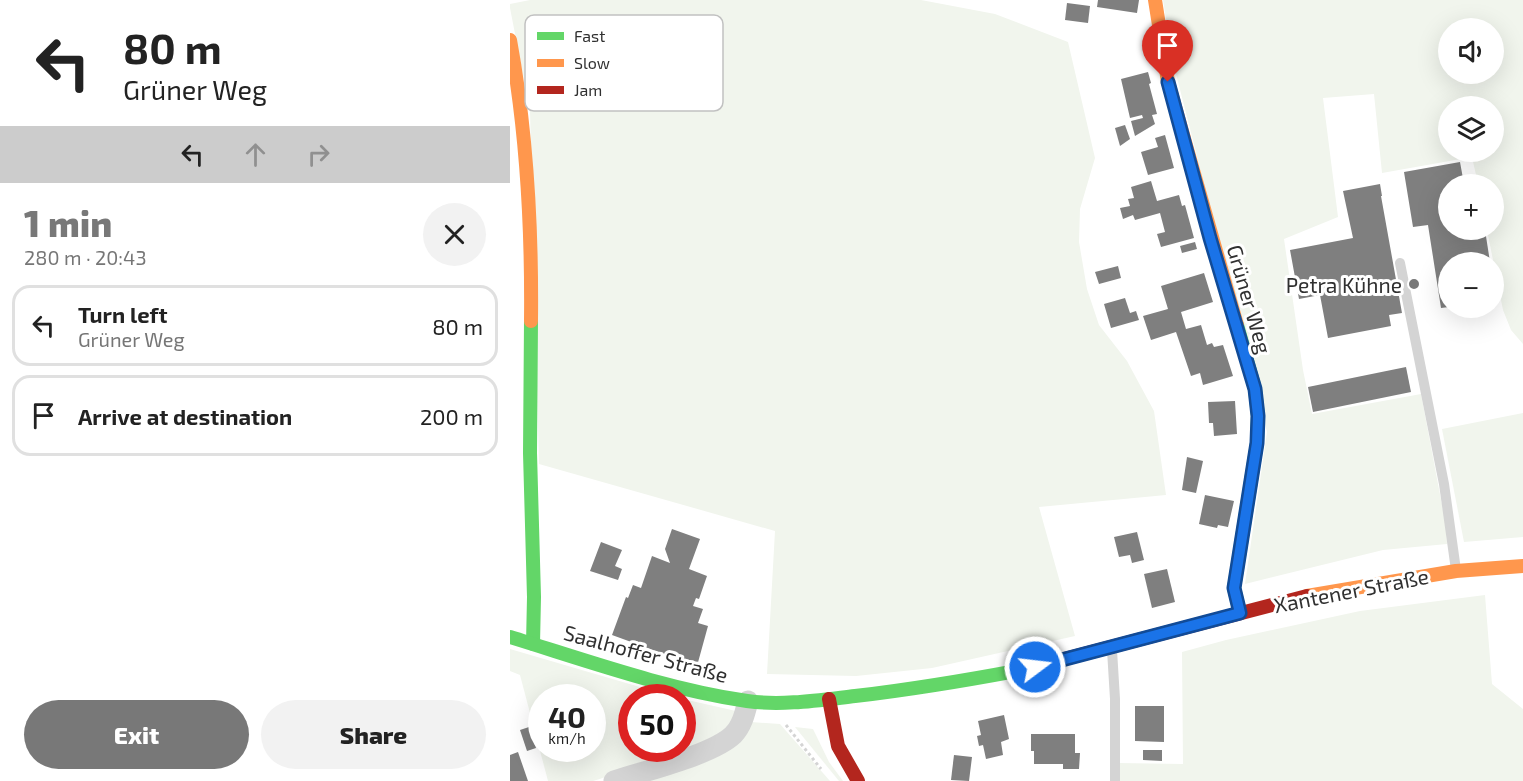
<!DOCTYPE html>
<meta charset="utf-8">
<style>
:root{--surface:#fff;--page:#f2f2f2;--text:#222;--muted:#767676;--line:#e0e0e0;--accent:#787878}
body{margin:0;font-family:"Exo 2",sans-serif;background:var(--page);color:var(--text);height:100vh;display:flex;flex-direction:column;font-size:22px;white-space:nowrap}
*{box-sizing:border-box;margin:0}
p{font-size:20px;color:var(--muted)}
.icon{flex:none;width:33px;height:33px;fill:none;stroke:currentColor;stroke-width:2;stroke-linecap:round;stroke-linejoin:round}
.map{position:relative;flex:1;overflow:hidden}
.sheet{display:flex;flex-direction:column;background:var(--surface);width:510px}
.sheet>*{flex:none}
.banner{background:#fff;color:var(--text);overflow:hidden}
.fabs{position:absolute;left:928px;top:18px;display:grid;gap:12px}
.fabs a{display:grid;place-items:center;width:66px;height:66px;border-radius:50%;background:var(--surface);box-shadow:0 6px 24px #0002;font-size:30px}
.speed{position:absolute;left:18px;top:684px;display:flex;gap:12px;font-size:30px;font-weight:700;text-align:center}
.speed>*{display:grid;place-content:center;width:78px;height:78px;border-radius:50%;background:var(--surface);box-shadow:0 6px 24px #0002;line-height:1}
.speed small{font-size:15px;font-weight:400}
.speed .limit{border:9px solid #d22;background:#fff;color:#111}
.pin{position:absolute;display:grid;place-items:center;width:51px;height:51px;color:#fff;margin:-62px -26px;border-radius:50% 50% 50% 0;rotate:-45deg;box-shadow:0 0 6px #0007}
.pin .icon{rotate:45deg}
.me{position:absolute;width:66px;margin:-33px;rotate:75deg;stroke-linejoin:round;filter:drop-shadow(0 0 4px #0008)}
.turn{display:flex;align-items:center;gap:21px;height:126px;padding:0 24px;font-size:27px}
.turn .icon{width:78px;height:78px;stroke-width:2.5}
.turn b{display:block;font-size:42px;line-height:51px}
.lanes{display:flex;align-items:center;height:57px;padding:0 24px;background:#0003;justify-content:center;gap:30px;direction:ltr}
.lanes .off{opacity:.35}
.round{display:grid;place-items:center;flex:none;width:63px;height:63px;border-radius:32px;background:var(--page)}
.head{display:flex;align-items:center;justify-content:space-between;height:102px;padding:0 24px}
h1{font-size:36px;font-weight:800;line-height:45px;color:var(--accent)}
.cta{display:flex;gap:12px;margin-top:auto;padding:12px 24px}
.cta a{flex:1;height:69px;border-radius:36px;background:var(--accent);color:#fff;font-size:24px;font-weight:800;line-height:69px;text-align:center}
.cta a+a{background:var(--page);color:var(--text)}
ul{padding:0;list-style:none}
li{display:flex;align-items:center;gap:18px;height:81px;margin:0 12px 9px;padding:0 12px;border:3px solid var(--line);border-radius:18px}
li div{flex:1}
li b{display:block;font-size:22px}
li em{font-style:normal}
main{display:flex;flex:1;min-height:0}
.map>svg:first-child{display:block}
.green{fill:#f1f5ed;fill-rule:evenodd}
.building{fill:#7f7f7f}
.lines{fill:none;stroke-linecap:round;stroke-linejoin:round}
.path{stroke:#d4d4d4;stroke-width:3;stroke-dasharray:3 3;stroke-linecap:butt}
.lane{stroke:#d4d4d4;stroke-width:10}
.street{stroke:#d4d4d4;stroke-width:21}
.fast{stroke:#63d668;stroke-width:14}
.slow{stroke:#ff974d;stroke-width:14}
.jam{stroke:#b3261e;stroke-width:14}
.route-casing{stroke:#114b97;stroke-width:15}
.route{stroke:#1a73e8;stroke-width:10}
.poi-dot{fill:#787878;stroke:#fff;stroke-width:2}
.labels{text-anchor:middle;dominant-baseline:central;stroke-width:6;stroke-linejoin:round;paint-order:stroke}
.poi-label{font-size:21px;fill:#303030;stroke:#fff;text-anchor:end}
.street-label{font-size:21px;fill:#303030;stroke:#fff}
.key{fill:#fff;stroke:#c1c1c1;stroke-width:1.5}
.key-label{font-size:16px;fill:#303030}
</style>
<main>
<section class="sheet">
<div class="banner">
<div class="turn"><svg class="icon" aria-label="left" viewBox="0 0 24 24"><path d="M17 20v-9H6M10 6l-5 5 5 5"/></svg><div><b>80 m</b>Grüner Weg</div></div>
<div class="lanes"><svg class="icon" aria-label="left" viewBox="0 0 24 24"><path d="M17 20v-9H6M10 6l-5 5 5 5"/></svg><svg class="icon off" aria-label="ahead" viewBox="0 0 24 24"><path d="M12 20V5M6 11l6-6 6 6"/></svg><svg class="icon off" aria-label="right" viewBox="0 0 24 24"><path d="M7 20v-9h11M14 6l5 5-5 5"/></svg></div>
</div>
<div class="head"><div><h1>1 min</h1><p>280 m · 20:43</p></div><a class="round"><svg class="icon" aria-label="close" viewBox="0 0 24 24"><path d="M6 6l12 12M18 6L6 18"/></svg></a></div>
<ul>
<li><svg class="icon" aria-label="left" viewBox="0 0 24 24"><path d="M17 20v-9H6M10 6l-5 5 5 5"/></svg><div><b>Turn left</b><p>Grüner Weg</p></div><em>80 m</em></li>
<li><svg class="icon" aria-label="arrive" viewBox="0 0 24 24"><path d="M6 21V4h12l-3 4 3 4H6"/></svg><div><b>Arrive at destination</b></div><em>200 m</em></li>
</ul>
<div class="cta"><a>Exit</a><a>Share</a></div>
</section>
<div class="map">
<svg width="1013" height="781" viewBox="0 0 1013 781">
<rect width="100%" height="100%" fill="#fff"/>
<g class="green">
<polygon points="20,0 411,0 485,14 558,42 585,158 570,209 569,242 577,289 589,325 617,361 644,411 656,495 529,507 565,636 422,668 346,676 257,674 265,531 29,464 20,111 0,8 0,4"/>
<path d="M653,0H1013V344L1001,330L993,310L977,230H984V184H968L962,157L872,173L864,94L813,98L828,217L774,239L793,370L802,414L911,394L936,526L937,544L873,550L735,584L757,432L662,58ZM939,28H984V74H939ZM939,106H984V152H939Z"/>
<polygon points="1013,413 1013,537 954,542 932,429"/>
<polygon points="975,595 982,684 1013,709 1013,781 609,781 608,763 673,764 672,652 716,640 850,611"/>
<path d="M0,649L164,697L122,698V748H172L173,699L226,711L216,734L155,759L83,781H38L10,675L0,671ZM32,698H82V748H32Z"/>
<polygon points="241,722 270,724 320,781 121,781"/>
<polygon points="285,727 303,729 319,762 333,781 329,781"/>
</g>
<g class="building">
<polygon points="588,0 629,0 627,13 587,7"/>
<polygon points="557,3 580,6 578,23 555,20"/>
<polygon points="638,72 641,83 639,84 647,114 642,115 645,124 625,136 621,121 633,118 632,115 620,118 611,79"/>
<polygon points="615,125 620,139 610,146 605,128"/>
<polygon points="655,135 664,168 638,175 631,152 648,147 645,138"/>
<polygon points="950,162 954,184 939,184 939,230 975,230 980,262 939,262 939,307 931,308 918,225 903,227 894,172"/>
<polygon points="641,181 647,201 669,195 672,206 675,205 684,238 651,247 647,234 655,232 650,213 625,220 623,215 613,219 610,208 620,206 618,199 624,198 621,187"/>
<polygon points="870,184 872,196 871,196 892,313 879,315 881,326 818,338 810,295 789,299 780,250 843,238 833,191"/>
<polygon points="685,242 687,249 672,253 670,246"/>
<polygon points="608,266 611,278 589,284 585,272"/>
<polygon points="694,273 703,302 671,312 676,329 691,325 697,345 702,343 704,347 713,345 723,376 693,385 690,373 681,376 666,332 641,340 633,316 658,309 651,286"/>
<polygon points="615,298 620,313 626,311 629,320 601,328 594,304"/>
<polygon points="896,367 901,392 803,412 798,387"/>
<polygon points="725,401 727,434 704,436 703,423 699,423 698,402"/>
<polygon points="677,457 693,461 686,493 672,490"/>
<polygon points="695,495 724,501 718,527 708,525 707,528 689,524"/>
<polygon points="162,529 190,539 179,569 197,576 189,599 186,598 183,606 193,609 188,623 198,626 187,666 102,635 116,597 118,598 123,585 131,588 142,556 160,563 155,549"/>
<polygon points="627,532 634,560 622,563 620,555 609,557 604,537"/>
<polygon points="91,542 112,550 105,566 112,569 108,580 80,571"/>
<polygon points="657,569 665,602 642,608 634,574"/>
<polygon points="625,706 654,706 654,742 625,741"/>
<polygon points="494,715 499,739 491,742 493,755 476,759 473,745 469,746 467,736 471,735 468,721"/>
<polygon points="19,727 26,748 17,751 10,730"/>
<polygon points="521,734 565,734 565,753 570,753 569,769 553,769 553,764 524,764 524,751 521,751"/>
<polygon points="633,750 652,750 652,761 633,760"/>
<polygon points="8,752 18,781 0,781 0,755"/>
<polygon points="444,755 462,757 459,781 441,780"/>
</g>
<g class="lines">
<polyline class="path" points="276,725 311,769"/>
<g class="lane">
<polyline points="890,263 934,484 946,570"/>
<polyline points="602,650 605,699 605,781"/>
</g>
<path class="street" d="M104,781C134,771 202,755 223,735C232,726 235,713 238,701"/>
<g class="fast">
<polyline points="21,321 20,453 24,597 23,644"/>
<polyline points="727,325 745,389 748,416 747,443 724,588 730,613"/>
<path d="M0,637C78,661 156,689 237,701C272,706 310,700 345,696C404,689 458,680 516,669"/>
</g>
<g class="slow">
<polyline points="645,0 658,82 727,325"/>
<path d="M0,40C17,133 22,226 21,321"/>
<polyline points="797,596 946,571 1013,566"/>
</g>
<g class="jam">
<polyline points="516,669 797,596"/>
<polyline points="319,699 328,746 348,781"/>
</g>
</g>
<g class="lines">
<g class="route-casing">
<polyline id="route" points="525,667 730,613 724,588 747,443 748,416 745,389 700,238 658,82"/>
</g>
<use href="#route" class="route"/>
</g>
<circle class="poi-dot" cx="904" cy="284" r="6"/>
<g class="labels">
<g class="poi-label">
<text x="892" y="284">Petra Kühne</text>
</g>
<g class="street-label">
<text transform="translate(740 299) rotate(74)">Grüner Weg</text>
<text transform="translate(841 590) rotate(-11)">Xantener Straße</text>
<text transform="translate(136 653) rotate(15)">Saalhoffer Straße</text>
</g>
</g>
<rect x="15" y="15" width="198" height="96" rx="9" class="key"/>
<rect x="27" y="32" width="27" height="8" fill="#63d668"/>
<rect x="27" y="59" width="27" height="8" fill="#ff974d"/>
<rect x="27" y="86" width="27" height="8" fill="#b3261e"/>
<g class="key-label">
<text x="64" y="42">Fast</text>
<text x="64" y="69">Slow</text>
<text x="64" y="96">Jam</text>
</g>
</svg>
<div class="fabs">
<a><svg class="icon" aria-label="sound" viewBox="0 0 24 24"><path d="M4 9h4l5-4v14l-5-4H4zM17 9q2 3 0 6"/></svg></a>
<a><svg class="icon" aria-label="layers" viewBox="0 0 24 24"><path d="M12 4l9 5-9 5-9-5zM3 14l9 5 9-5"/></svg></a>
<a>+</a>
<a>−</a>
</div>
<div class="speed"><div>40<small>km/h</small></div><div class="limit">50</div></div>
<div class="pin" style="left:658px;top:82px;background:#d93025"><svg class="icon" aria-label="arrive" viewBox="0 0 24 24"><path d="M6 21V4h12l-3 4 3 4H6"/></svg></div>
<svg class="me" style="left:525px;top:667px" viewBox="-20 -20 40 40"><circle r="17" fill="#1a73e8" stroke="#fff" stroke-width="3"/><path d="M0-11L8 9 0 5-8 9z" fill="#fff"/></svg>
</div>
</main>
